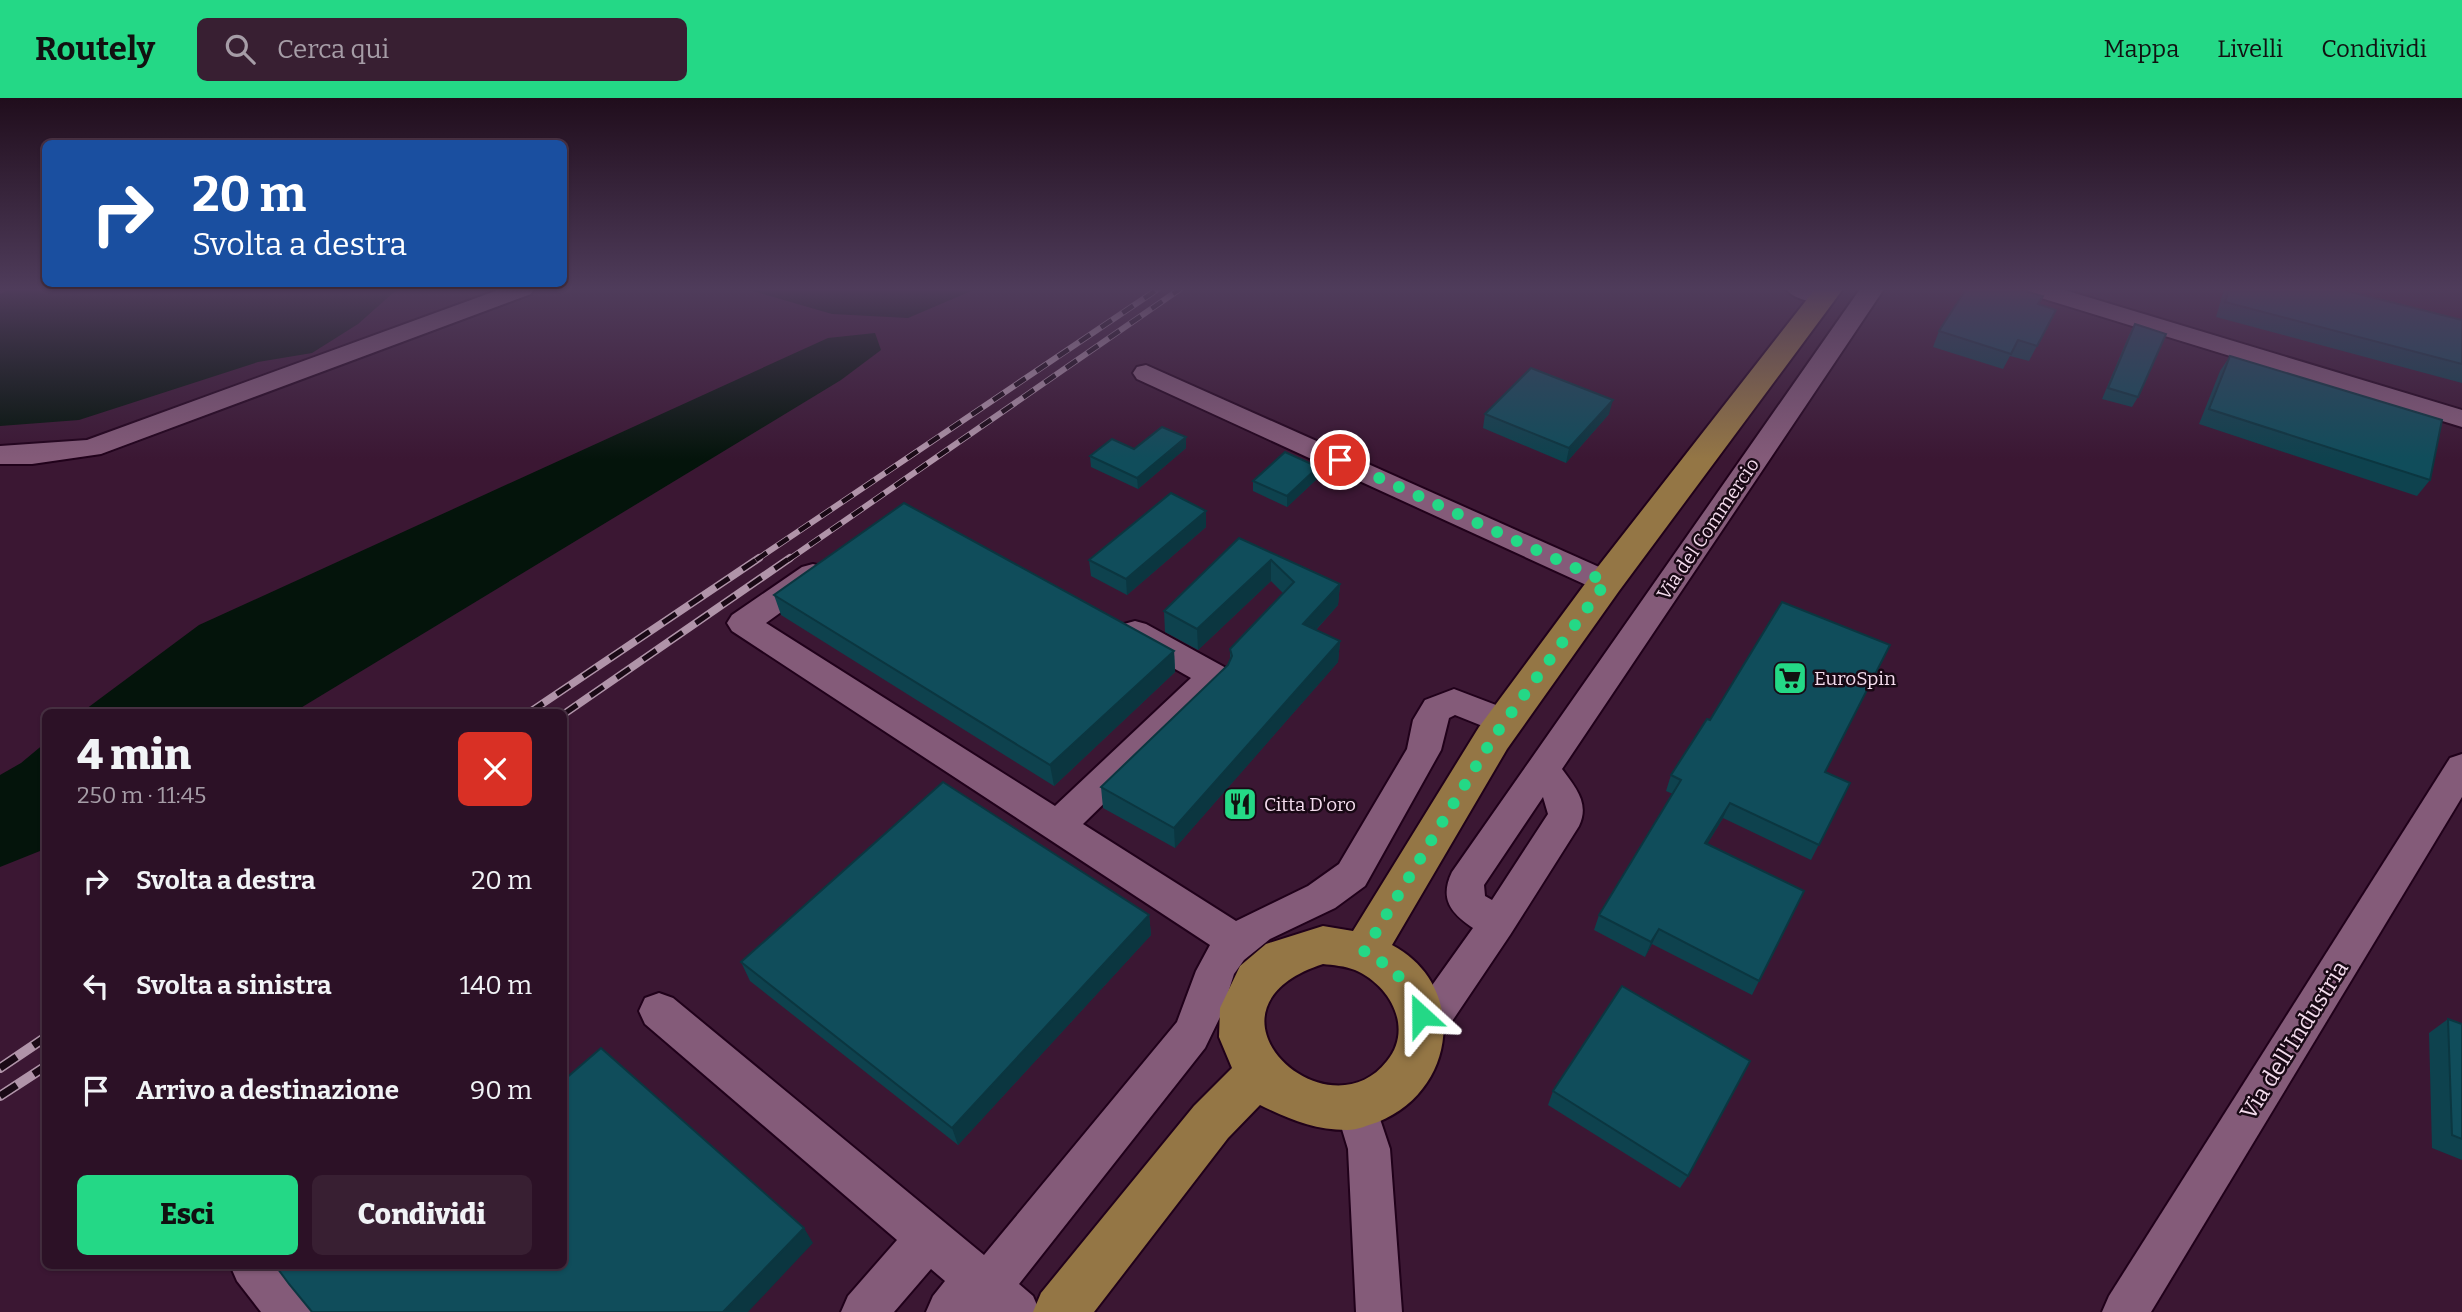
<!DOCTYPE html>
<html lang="it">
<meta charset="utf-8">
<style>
:root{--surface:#2c1126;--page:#381f32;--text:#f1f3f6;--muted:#a69da7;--line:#483143;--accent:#24d886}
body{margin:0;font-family:Bitter,serif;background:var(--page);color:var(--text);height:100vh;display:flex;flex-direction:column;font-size:26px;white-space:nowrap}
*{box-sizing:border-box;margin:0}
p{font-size:23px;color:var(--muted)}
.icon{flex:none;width:38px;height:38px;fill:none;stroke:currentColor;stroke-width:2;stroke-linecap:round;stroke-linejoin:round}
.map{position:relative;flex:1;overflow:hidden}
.sheet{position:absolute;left:42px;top:611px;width:525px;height:560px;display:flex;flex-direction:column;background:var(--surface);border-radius:10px;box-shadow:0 2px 5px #0004,0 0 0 2px var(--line)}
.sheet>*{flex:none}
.hud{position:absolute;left:42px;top:42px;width:525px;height:147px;border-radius:10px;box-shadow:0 2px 5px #0004,0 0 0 2px var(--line);background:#1a4fa0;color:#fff;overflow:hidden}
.pin{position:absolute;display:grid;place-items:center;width:60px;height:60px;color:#fff;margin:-30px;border:4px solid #fff;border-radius:50%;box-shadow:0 2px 7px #0007}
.me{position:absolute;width:77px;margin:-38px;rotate:336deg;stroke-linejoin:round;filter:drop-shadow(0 0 5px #0008)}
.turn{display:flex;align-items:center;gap:24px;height:147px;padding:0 35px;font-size:32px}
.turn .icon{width:91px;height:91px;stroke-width:2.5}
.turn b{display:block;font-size:49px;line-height:60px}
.round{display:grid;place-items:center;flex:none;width:74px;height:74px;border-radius:10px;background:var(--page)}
.summary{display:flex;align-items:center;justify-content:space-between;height:119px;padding:0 35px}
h1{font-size:42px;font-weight:800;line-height:52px}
.cta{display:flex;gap:14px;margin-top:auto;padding:14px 35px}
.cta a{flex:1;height:80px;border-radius:10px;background:var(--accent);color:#111;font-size:28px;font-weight:800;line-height:80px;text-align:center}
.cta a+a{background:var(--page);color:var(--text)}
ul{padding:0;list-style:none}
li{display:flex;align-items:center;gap:21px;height:105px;padding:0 35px}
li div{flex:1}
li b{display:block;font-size:26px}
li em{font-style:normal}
header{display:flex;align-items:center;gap:42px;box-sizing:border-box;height:98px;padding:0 35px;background:var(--accent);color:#111}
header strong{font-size:33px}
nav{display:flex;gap:38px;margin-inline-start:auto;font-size:24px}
.search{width:490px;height:63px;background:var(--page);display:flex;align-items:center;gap:18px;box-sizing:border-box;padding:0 24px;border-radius:10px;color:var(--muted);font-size:26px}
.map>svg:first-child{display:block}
.water{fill:#04140b}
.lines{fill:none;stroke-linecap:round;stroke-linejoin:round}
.minor-casing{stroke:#20011a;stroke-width:4}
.major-casing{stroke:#20011a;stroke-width:4}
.minor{fill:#845b79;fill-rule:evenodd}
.major{fill:#947645;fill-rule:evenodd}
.rail-far2-casing{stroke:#b094a9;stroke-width:6}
.rail-far1-casing{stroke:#b094a9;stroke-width:8}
.rail-casing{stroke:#b094a9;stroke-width:10}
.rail-far2{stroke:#190915;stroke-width:4.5;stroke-dasharray:13;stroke-linecap:butt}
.rail-far1{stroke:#190915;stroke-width:5;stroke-dasharray:16;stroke-linecap:butt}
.rail{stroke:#190915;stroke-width:7;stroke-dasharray:20;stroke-linecap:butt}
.wall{fill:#0e424e}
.shaded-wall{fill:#0b3640}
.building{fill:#104d5b;stroke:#0b3640;stroke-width:2}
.route{stroke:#24d886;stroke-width:12;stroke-dasharray:0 21.6}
.labels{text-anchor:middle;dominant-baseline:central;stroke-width:5;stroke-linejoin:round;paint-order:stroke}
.street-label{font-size:19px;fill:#f4dced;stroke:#190915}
.poi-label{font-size:19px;fill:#f4dced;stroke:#190915;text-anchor:start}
.near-street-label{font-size:23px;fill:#f4dced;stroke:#190915}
</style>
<header>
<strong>Routely</strong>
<div class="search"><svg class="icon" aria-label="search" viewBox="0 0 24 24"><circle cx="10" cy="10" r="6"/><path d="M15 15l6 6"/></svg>Cerca qui</div>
<nav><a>Mappa</a><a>Livelli</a><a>Condividi</a></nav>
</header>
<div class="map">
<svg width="2462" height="1214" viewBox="0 0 2462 1214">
<rect width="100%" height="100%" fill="#3b1733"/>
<g class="water">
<polygon points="12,191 402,191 393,195 358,226 312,255 258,264 79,322 0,328 0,196"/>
<polygon points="746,191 976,191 908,220 832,216"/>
<polygon points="875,235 881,252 841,282 294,614 82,614 199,527 828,240"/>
<polygon points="45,645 45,751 0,769 0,677 21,665"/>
</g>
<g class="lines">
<g class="minor-casing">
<g id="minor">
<polygon points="501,191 534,191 531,196 101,356 32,366 0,366 0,348 87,342"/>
<path d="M1786,191C1800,190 1826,186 1835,199L1832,204C1819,207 1794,202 1786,191Z"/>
<path d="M1860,191H1884L1562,671C1575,689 1590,705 1579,728L1510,837L1436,947L1422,952L1408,947L1402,934L1408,921L1473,830C1451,815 1439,801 1452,774ZM1543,699L1548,716L1492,802L1485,798L1484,787Z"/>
<polygon points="2025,191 2061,191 2462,312 2462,329 2028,196"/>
<polygon points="1146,267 1617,477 1621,484 1617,491 1606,494 1595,491 1137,281 1133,275 1137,269"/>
<polygon points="813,466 824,469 828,476 824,483 766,525 1055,708 1191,580 1124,542 1119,534 1124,526 1135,523 1146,526 1226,570 1230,578 1226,586 1083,726 1236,823 1308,788 1339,766 1407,651 1413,622 1425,602 1454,591 1517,615 1522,624 1517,633 1505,637 1455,617 1449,620 1441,652 1365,788 1335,810 1270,841 1244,862 1234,876 1221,917 1205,950 1019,1186 1033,1198 1040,1214 926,1214 933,1198 945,1183 931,1171 894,1214 841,1214 848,1198 897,1142 645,926 639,913 645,900 659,895 673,900 984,1157 1177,924 1196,873 1210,847 732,533 727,525 732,517 802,469"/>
<polygon points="2462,656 2462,699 2151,1214 2102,1214 2109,1198 2450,660"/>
<polygon points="1356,988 1371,994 1390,1051 1402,1214 1356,1214 1348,1051 1335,1008 1341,994"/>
<polygon points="230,1167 282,1167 306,1198 313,1214 261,1214 237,1183"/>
</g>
</g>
<g class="major-casing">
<path id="major" d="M1815,191H1843L1619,493L1507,651L1392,847C1469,888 1456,993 1378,1024C1368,1027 1358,1032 1347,1032C1314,1032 1289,1021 1260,1007L1228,1040L1094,1214H1033L1041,1195L1194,1008L1232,970L1219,939L1220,910L1240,868L1266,846L1323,828L1353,833L1479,629L1593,475ZM1323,866C1333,867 1345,868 1355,872C1390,887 1414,930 1387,963C1326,1041 1185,911 1323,866Z"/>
</g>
<use href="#minor" class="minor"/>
<use href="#major" class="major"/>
<g class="rail-far2-casing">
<g id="rail-far2">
<polyline points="756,462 1158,191"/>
<polyline points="788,462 1180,191"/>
</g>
</g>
<g class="rail-far1-casing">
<g id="rail-far1">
<polyline points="530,614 759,460"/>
<polyline points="564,616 790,460"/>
</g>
</g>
<g class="rail-casing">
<g id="rail">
<polyline points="0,970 46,939"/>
<polyline points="0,998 46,968"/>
</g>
</g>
<use href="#rail-far2" class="rail-far2"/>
<use href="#rail-far1" class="rail-far1"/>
<use href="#rail" class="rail"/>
</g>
<g class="wall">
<polygon points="2224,191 2339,191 2462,222 2462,285 2216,219"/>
<polygon points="2043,198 2038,206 2056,212 2029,263 2010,258 2003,271 1933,249 1939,233"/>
<polygon points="2135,226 2138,299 2132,309 2102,301 2129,237"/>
<polygon points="2230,258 2430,382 2417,398 2199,326 2220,273"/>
<polygon points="1485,316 1609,316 1566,365 1483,330"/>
<polygon points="1186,350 1138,391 1091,369 1090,358"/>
<polygon points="1318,380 1287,409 1253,393 1253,383"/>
<polygon points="1206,413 1206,429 1127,497 1091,478 1089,462"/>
<polygon points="1239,440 1340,486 1338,507 1316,532 1340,543 1338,564 1175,750 1103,710 1101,689 1228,567 1230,563 1230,551 1283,495 1271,483 1198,552 1165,534 1164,513"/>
<polygon points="774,497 1174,553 1175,574 1054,688 781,517"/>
<polygon points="1825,674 1850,685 1811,762 1723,720 1707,746 1759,883 1752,897 1652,846 1645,859 1594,832 1599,817 1673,696 1666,693 1671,677"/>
<polygon points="1149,817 1151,837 958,1047 750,883 741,864"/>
<polygon points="2448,921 2462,926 2462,1062 2432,1050 2429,935"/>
<polygon points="1553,993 1688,1078 1680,1090 1548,1007"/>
</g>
<g class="shaded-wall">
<polygon points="1613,302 1609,316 1566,365 1569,350"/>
<polygon points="1186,339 1186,350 1138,391 1137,380"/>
<polygon points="1318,369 1318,380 1287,409 1287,398"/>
<polygon points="1206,413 1206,429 1127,497 1126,481"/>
<polygon points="1271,462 1271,483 1198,552 1197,531"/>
<polygon points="1340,486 1338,507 1302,547 1303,526"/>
<polygon points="1340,543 1338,564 1175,750 1174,730"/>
<polygon points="1174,553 1175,574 1054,688 1050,667"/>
<polygon points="1730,705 1723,720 1699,760 1705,745"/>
<polygon points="1149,817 1151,837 958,1047 952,1030"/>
<polygon points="1659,831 1652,846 1645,859 1651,844"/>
<polygon points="804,1130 813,1145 748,1214 723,1214"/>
</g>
<g class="building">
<polygon points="1966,191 2018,191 2043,198 2038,206 2056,212 2037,248 2018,242 2011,256 1939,233"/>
<polygon points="2229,191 2339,191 2462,222 2462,266 2225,204"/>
<polygon points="2135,226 2166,236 2138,299 2108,290"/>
<polygon points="2230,258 2442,322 2430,382 2209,311"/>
<polygon points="1531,270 1613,302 1569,350 1485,316"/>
<polygon points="1162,329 1186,339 1137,380 1090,358 1112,341 1134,351"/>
<polygon points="1285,354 1318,369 1287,398 1253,383"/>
<polygon points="1171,395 1206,413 1126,481 1089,462"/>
<polygon points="904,405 1174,553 1050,667 774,497"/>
<polygon points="1239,440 1340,486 1303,526 1340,543 1174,730 1101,689 1228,567 1232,558 1230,551 1294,484 1271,462 1197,531 1164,513"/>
<polygon points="1782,504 1890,547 1825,674 1850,685 1819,747 1730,705 1705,745 1804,793 1759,883 1659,831 1651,844 1599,817 1681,682 1671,677 1707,621 1710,622"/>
<polygon points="943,684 1149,817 952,1030 741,864"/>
<polygon points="1622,888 1750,963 1688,1078 1553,993"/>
<polygon points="2448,921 2462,926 2462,1041 2452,1037"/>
<polygon points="601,950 804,1130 723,1214 312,1214 289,1186 275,1167 564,1167 564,982"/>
</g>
<linearGradient id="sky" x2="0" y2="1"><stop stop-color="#200d1c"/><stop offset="0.53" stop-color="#4f3c5b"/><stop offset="1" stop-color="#4f3c5b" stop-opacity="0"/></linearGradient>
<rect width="2462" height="361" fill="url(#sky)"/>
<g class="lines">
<path class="route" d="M1340,362L1606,484L1493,640L1364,854C1393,868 1410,886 1421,917"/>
</g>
<defs>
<g id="supermarket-square" transform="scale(1.75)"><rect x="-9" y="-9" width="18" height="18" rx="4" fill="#24d886" stroke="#190915"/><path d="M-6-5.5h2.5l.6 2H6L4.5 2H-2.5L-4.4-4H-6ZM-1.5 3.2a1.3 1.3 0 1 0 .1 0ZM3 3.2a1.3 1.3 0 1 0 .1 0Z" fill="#111"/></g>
<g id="restaurant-square" transform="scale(1.75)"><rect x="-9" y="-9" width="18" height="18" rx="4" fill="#24d886" stroke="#190915"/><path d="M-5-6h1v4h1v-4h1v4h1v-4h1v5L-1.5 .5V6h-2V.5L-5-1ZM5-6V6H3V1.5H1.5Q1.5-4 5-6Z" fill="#111"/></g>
</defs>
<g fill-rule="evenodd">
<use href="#supermarket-square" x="1790" y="580"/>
<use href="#restaurant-square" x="1240" y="706"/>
</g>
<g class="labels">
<g class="street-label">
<text transform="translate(1708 431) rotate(-56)">Via del Commercio</text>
</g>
<g class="poi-label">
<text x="1814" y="580">EuroSpin</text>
<text x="1264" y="706">Citta D'oro</text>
</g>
<g class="near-street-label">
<text transform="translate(2294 942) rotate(-58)">Via dell'Industria</text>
</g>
</g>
</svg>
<div class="pin" style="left:1340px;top:362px;background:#d93025"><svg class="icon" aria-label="arrive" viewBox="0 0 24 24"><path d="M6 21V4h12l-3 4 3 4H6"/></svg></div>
<svg class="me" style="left:1421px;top:917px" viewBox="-20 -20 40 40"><path d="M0-17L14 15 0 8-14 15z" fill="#24d886" stroke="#fff" stroke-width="4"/></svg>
<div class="hud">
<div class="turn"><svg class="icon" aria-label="right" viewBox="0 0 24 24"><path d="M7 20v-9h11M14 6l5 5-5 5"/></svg><div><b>20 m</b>Svolta a destra</div></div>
</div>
<section class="sheet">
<div class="summary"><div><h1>4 min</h1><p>250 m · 11:45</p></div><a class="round" style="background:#d93025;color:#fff"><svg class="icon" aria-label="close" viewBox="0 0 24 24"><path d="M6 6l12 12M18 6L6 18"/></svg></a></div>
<ul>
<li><svg class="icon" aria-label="right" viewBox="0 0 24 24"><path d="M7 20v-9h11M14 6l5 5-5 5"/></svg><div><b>Svolta a destra</b></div><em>20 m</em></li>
<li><svg class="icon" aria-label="left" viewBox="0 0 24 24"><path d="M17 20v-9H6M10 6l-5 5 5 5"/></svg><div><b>Svolta a sinistra</b></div><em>140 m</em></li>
<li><svg class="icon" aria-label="arrive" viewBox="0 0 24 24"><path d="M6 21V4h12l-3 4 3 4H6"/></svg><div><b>Arrivo a destinazione</b></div><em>90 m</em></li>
</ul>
<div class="cta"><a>Esci</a><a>Condividi</a></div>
</section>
</div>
